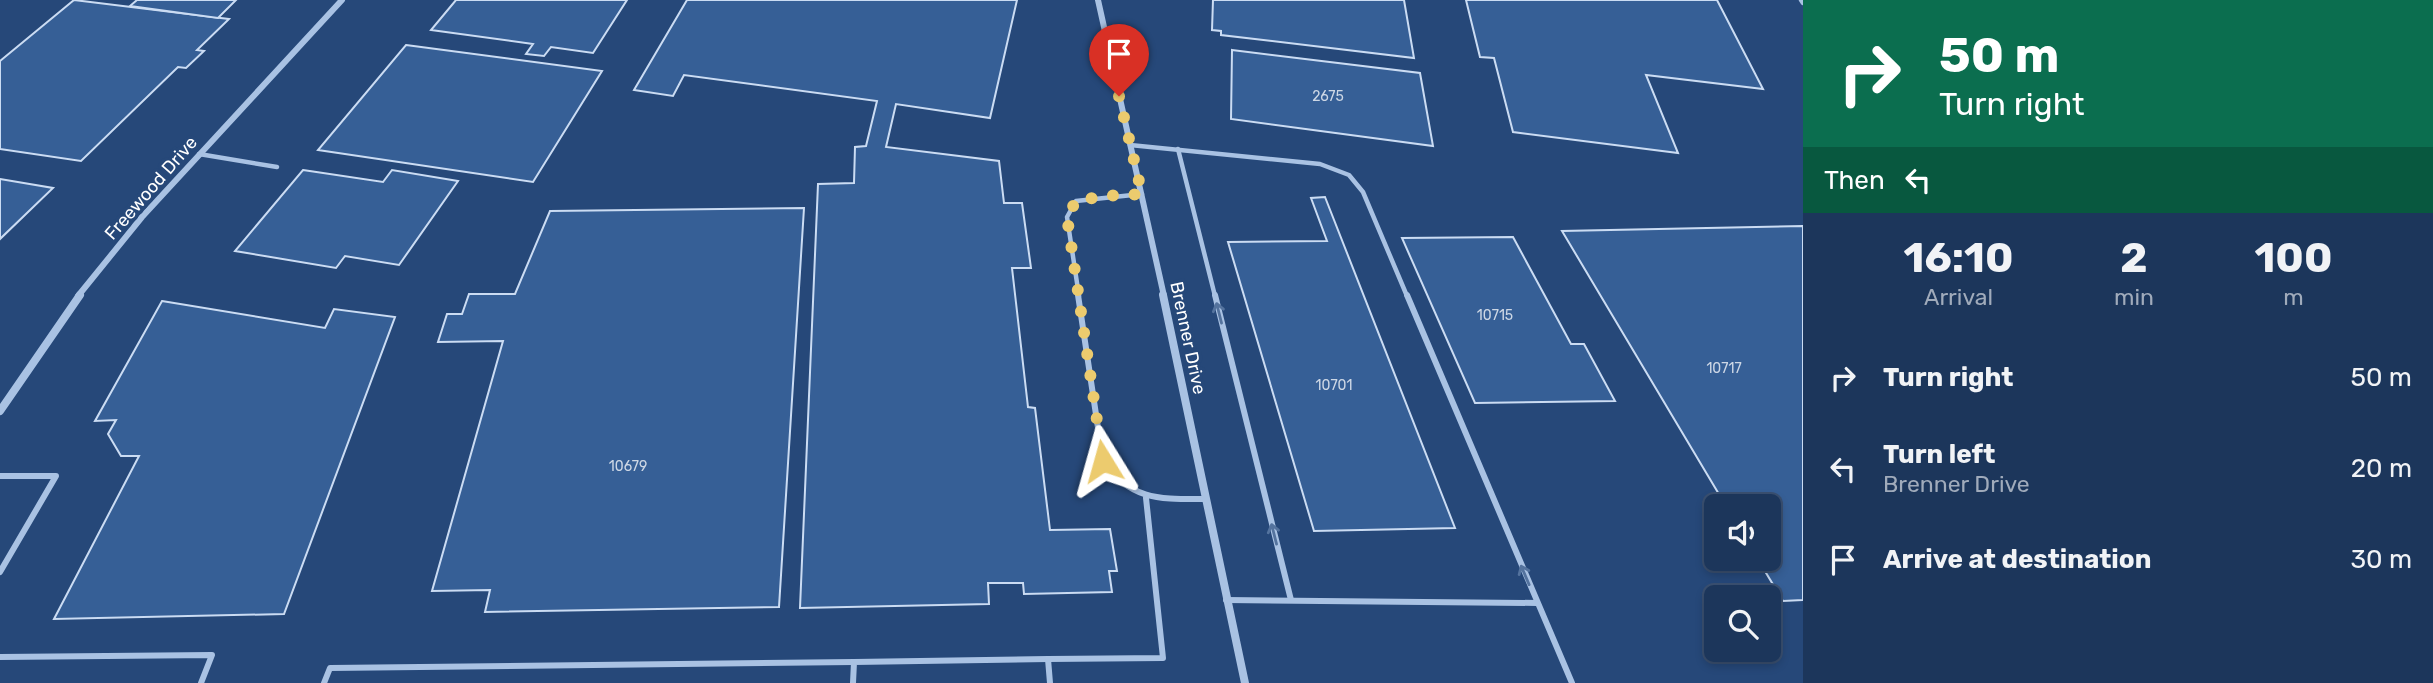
<!DOCTYPE html>
<style>
:root{--surface:#1c365b;--page:#253e61;--text:#f1f3f6;--muted:#a0abbb;--line:#3a5071}
body{margin:0;font-family:Rubik,sans-serif;background:var(--page);color:var(--text);height:100vh;display:flex;flex-direction:column;font-size:26px;white-space:nowrap}
*{box-sizing:border-box;margin:0}
p{font-size:23px;color:var(--muted)}
.icon{flex:none;width:38px;height:38px;fill:none;stroke:currentColor;stroke-width:2;stroke-linecap:round;stroke-linejoin:round}
.map{position:relative;flex:1;overflow:hidden}
.drawer{display:flex;flex-direction:column;background:var(--surface);width:630px}
.drawer>*{flex:none}
.banner{background:#0b6e4f;color:#fff;overflow:hidden}
.fabs{position:absolute;left:1704px;top:494px;display:grid;gap:14px}
.fabs a{display:grid;place-items:center;width:77px;height:77px;border-radius:10px;background:var(--surface);box-shadow:0 4px 10px #0003,0 0 0 2px var(--line);font-size:35px}
.pin{position:absolute;display:grid;place-items:center;width:60px;height:60px;color:#fff;margin:-72px -30px;border-radius:50% 50% 50% 0;rotate:-45deg;box-shadow:0 0 7px #0007}
.pin .icon{rotate:45deg}
.me{position:absolute;width:77px;margin:-38px;rotate:352deg;stroke-linejoin:round;filter:drop-shadow(0 0 5px #0008)}
.turn{display:flex;align-items:center;gap:24px;height:147px;padding:0 21px;font-size:32px}
.turn .icon{width:91px;height:91px;stroke-width:2.5}
.turn b{display:block;font-size:49px;line-height:60px}
.then{display:flex;align-items:center;height:66px;padding:0 21px;background:#0003;gap:14px;font-size:26px}
.eta{display:flex;justify-content:space-evenly;align-items:center;height:119px;text-align:center}
.eta b{font-size:42px;font-weight:700;line-height:49px}
ul{padding:0;list-style:none}
li{display:flex;align-items:center;gap:21px;height:91px;padding:0 21px}
li div{flex:1}
li b{display:block;font-size:26px}
li em{font-style:normal}
main{display:flex;flex:1;min-height:0}
.map>svg:first-child{display:block}
.building{fill:#365f96;stroke:#cbdcf3;stroke-width:2}
.lines{fill:none;stroke-linecap:round;stroke-linejoin:round}
.lane-far1{stroke:#a9c2e3;stroke-width:4.5}
.lane{stroke:#a9c2e3;stroke-width:6}
.street-far1{stroke:#a9c2e3;stroke-width:6}
.street{stroke:#a9c2e3;stroke-width:8}
.oneway{stroke:#54739e}
.route{stroke:#eccb6e;stroke-width:12;stroke-dasharray:0 21.6}
.labels{text-anchor:middle;dominant-baseline:central;stroke-width:7;stroke-linejoin:round;paint-order:stroke}
.number-label{font-size:14px;fill:#cdd7e5}
.street-label{font-size:18px;fill:#fff;stroke:#264879}
</style>
<main>
<div class="map">
<svg width="1803" height="683" viewBox="0 0 1803 683">
<rect width="100%" height="100%" fill="#264879"/>
<g class="building">
<polygon points="74,0 229,19 197,50 204,51 186,68 178,67 81,161 0,149 0,61"/>
<polygon points="137,0 236,0 218,18 130,6"/>
<polygon points="456,0 627,0 593,53 551,47 544,56 526,54 533,44 431,30"/>
<polygon points="687,0 1017,0 990,118 896,104 886,147 999,161 1004,203 1022,203 1031,268 1012,268 1028,407 1035,408 1050,530 1110,529 1117,571 1109,571 1112,592 1024,594 1023,583 988,583 989,604 800,608 818,184 854,183 855,147 866,146 877,101 684,75 673,96 634,90"/>
<polygon points="1213,0 1404,0 1414,58 1221,35 1221,31 1212,30"/>
<polygon points="1466,0 1717,0 1763,89 1646,75 1678,153 1513,132 1494,58 1480,57"/>
<polygon points="406,45 602,71 533,182 318,150"/>
<polygon points="1232,50 1420,73 1433,146 1231,119"/>
<polygon points="303,170 383,182 392,170 458,181 399,265 345,256 336,268 235,251"/>
<polygon points="0,179 53,188 0,239"/>
<polygon points="1325,197 1455,528 1314,531 1228,242 1327,241 1311,198"/>
<polygon points="804,208 779,607 485,612 490,590 432,591 503,341 438,342 447,314 462,314 469,294 515,294 550,211"/>
<polygon points="1803,226 1803,600 1783,601 1757,558 1769,558 1769,506 1726,506 1562,231"/>
<polygon points="1513,237 1571,344 1584,344 1615,401 1475,403 1402,238"/>
<polygon points="162,301 325,328 334,309 395,317 284,614 54,619 139,456 121,456 108,434 116,420 95,421"/>
</g>
<g class="lines">
<g class="lane-far1">
<polyline points="1801,0 1803,3"/>
<polyline points="1130,145 1320,164 1349,175 1363,192 1407,296"/>
<polyline points="1178,149 1215,296"/>
<polyline points="199,154 277,167"/>
<polyline points="1079,296 1067,217 1076,201 1142,194"/>
</g>
<g class="lane">
<path d="M1078,295L1103,461C1131,501 1160,499 1205,499"/>
<polyline points="1215,295 1291,600"/>
<polyline points="1407,295 1572,683"/>
<polyline points="0,476 56,476 0,572"/>
<polyline points="1226,600 1537,603"/>
<polyline points="0,657 212,655 201,683"/>
<polyline points="324,683 330,668 854,662"/>
<polyline points="853,683 854,662 1048,659"/>
<polyline points="1050,683 1048,659 1163,658 1146,498"/>
</g>
<g class="street-far1">
<polyline points="1098,0 1164,296"/>
<polyline points="78,296 142,217 342,0"/>
</g>
<g class="street">
<polyline points="1163,295 1245,683"/>
<polyline points="0,411 80,295"/>
</g>
</g>
<defs><path id="oneway-shaft" d="M-6 0H5M1.5-3L5.5 0L1.5 3" fill="none" stroke-width="1.6" stroke-linecap="round" stroke-linejoin="round" transform="scale(1.75)"/></defs>
<g class="oneway">
<use href="#oneway-shaft" transform="translate(1219 313) rotate(-104)"/>
<use href="#oneway-shaft" transform="translate(1274 534) rotate(-104)"/>
<use href="#oneway-shaft" transform="translate(1525 575) rotate(-113)"/>
</g>
<g class="lines">
<polyline class="route" points="1103,461 1067,217 1076,201 1105,196 1142,194 1119,96"/>
</g>
<g class="labels">
<g class="number-label">
<text x="1328" y="96">2675</text>
<text x="1495" y="315">10715</text>
<text x="1724" y="368">10717</text>
<text x="1334" y="385">10701</text>
<text x="628" y="466">10679</text>
</g>
<g class="street-label">
<text transform="translate(151 188) rotate(-49)">Freewood Drive</text>
<text transform="translate(1188 338) rotate(78)">Brenner Drive</text>
</g>
</g>
</svg>
<div class="fabs">
<a><svg class="icon" aria-label="sound" viewBox="0 0 24 24"><path d="M4 9h4l5-4v14l-5-4H4zM17 9q2 3 0 6"/></svg></a>
<a><svg class="icon" aria-label="search" viewBox="0 0 24 24"><circle cx="10" cy="10" r="6"/><path d="M15 15l6 6"/></svg></a>
</div>
<div class="pin" style="left:1119px;top:96px;background:#d93025"><svg class="icon" aria-label="arrive" viewBox="0 0 24 24"><path d="M6 21V4h12l-3 4 3 4H6"/></svg></div>
<svg class="me" style="left:1103px;top:461px" viewBox="-20 -20 40 40"><path d="M0-17L14 15 0 8-14 15z" fill="#eccb6e" stroke="#fff" stroke-width="4"/></svg>
</div>
<section class="drawer">
<div class="banner">
<div class="turn"><svg class="icon" aria-label="right" viewBox="0 0 24 24"><path d="M7 20v-9h11M14 6l5 5-5 5"/></svg><div><b>50 m</b>Turn right</div></div>
<div class="then">Then<svg class="icon" aria-label="left" viewBox="0 0 24 24"><path d="M17 20v-9H6M10 6l-5 5 5 5"/></svg></div>
</div>
<div class="eta">
<div><b>16:10</b><p>Arrival</p></div>
<div><b>2</b><p>min</p></div>
<div><b>100</b><p>m</p></div>
</div>
<ul>
<li><svg class="icon" aria-label="right" viewBox="0 0 24 24"><path d="M7 20v-9h11M14 6l5 5-5 5"/></svg><div><b>Turn right</b></div><em>50 m</em></li>
<li><svg class="icon" aria-label="left" viewBox="0 0 24 24"><path d="M17 20v-9H6M10 6l-5 5 5 5"/></svg><div><b>Turn left</b><p>Brenner Drive</p></div><em>20 m</em></li>
<li><svg class="icon" aria-label="arrive" viewBox="0 0 24 24"><path d="M6 21V4h12l-3 4 3 4H6"/></svg><div><b>Arrive at destination</b></div><em>30 m</em></li>
</ul>
</section>
</main>
